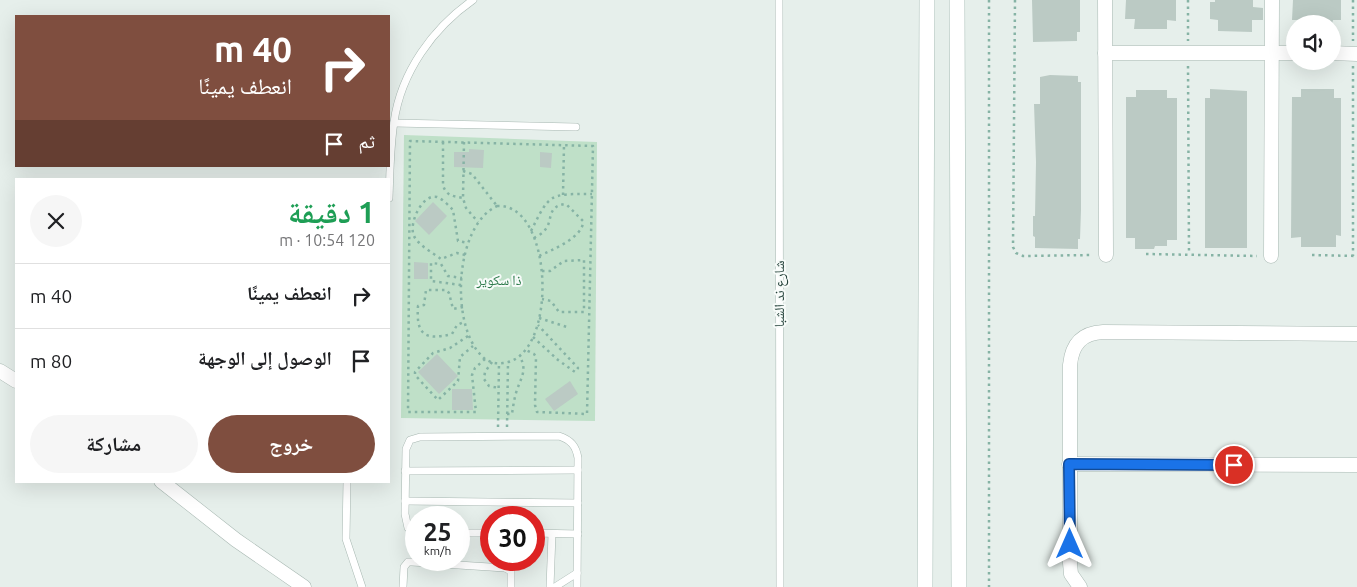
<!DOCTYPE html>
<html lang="ar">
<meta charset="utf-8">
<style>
:root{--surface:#fff;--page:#f6f6f6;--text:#202124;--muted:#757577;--line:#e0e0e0;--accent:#7f4e3f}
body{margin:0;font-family:Ubuntu,"Noto Naskh Arabic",sans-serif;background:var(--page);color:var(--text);direction:rtl;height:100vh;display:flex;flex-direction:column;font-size:19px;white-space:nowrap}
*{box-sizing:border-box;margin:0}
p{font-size:16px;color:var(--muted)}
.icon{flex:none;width:28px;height:28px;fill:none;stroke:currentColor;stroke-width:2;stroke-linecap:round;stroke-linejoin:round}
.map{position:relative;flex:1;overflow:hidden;direction:ltr}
.side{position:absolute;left:15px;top:178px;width:375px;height:305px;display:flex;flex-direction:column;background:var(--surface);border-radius:0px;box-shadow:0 5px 20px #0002;direction:rtl}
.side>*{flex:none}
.hud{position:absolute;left:15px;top:15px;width:375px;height:152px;border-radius:0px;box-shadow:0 5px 20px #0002;direction:rtl;background:#7f4e3f;color:#fff;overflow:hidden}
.fabs{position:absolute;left:1286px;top:15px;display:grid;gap:10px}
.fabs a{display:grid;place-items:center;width:55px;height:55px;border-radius:50%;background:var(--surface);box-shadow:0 5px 20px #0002;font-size:25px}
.speed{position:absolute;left:405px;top:506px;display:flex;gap:10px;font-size:25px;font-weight:700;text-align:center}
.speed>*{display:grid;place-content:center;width:65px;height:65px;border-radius:50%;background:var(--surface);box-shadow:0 5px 20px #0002;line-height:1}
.speed small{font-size:12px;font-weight:400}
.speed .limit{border:8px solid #d22;background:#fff;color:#111}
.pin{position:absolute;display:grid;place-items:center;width:42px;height:42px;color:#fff;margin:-21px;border:2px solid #fff;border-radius:50%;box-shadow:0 1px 5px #0007}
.me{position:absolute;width:55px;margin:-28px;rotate:0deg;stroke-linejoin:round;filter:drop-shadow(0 0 4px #0008)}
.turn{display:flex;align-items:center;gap:18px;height:105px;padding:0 15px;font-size:22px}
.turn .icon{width:65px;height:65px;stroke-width:2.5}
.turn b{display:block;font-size:35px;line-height:42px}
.then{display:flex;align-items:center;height:48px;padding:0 15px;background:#0003;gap:10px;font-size:19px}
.round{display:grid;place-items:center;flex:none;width:52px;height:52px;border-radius:26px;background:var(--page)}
.head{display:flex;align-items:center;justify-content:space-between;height:85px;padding:0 15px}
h1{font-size:30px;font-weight:700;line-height:38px;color:#1e9e55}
.cta{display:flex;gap:10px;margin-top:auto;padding:10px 15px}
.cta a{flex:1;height:58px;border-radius:30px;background:var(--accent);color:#fff;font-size:20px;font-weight:700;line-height:58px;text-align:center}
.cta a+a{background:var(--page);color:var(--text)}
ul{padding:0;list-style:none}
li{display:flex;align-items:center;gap:15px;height:65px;padding:0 15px;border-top:1px solid var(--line)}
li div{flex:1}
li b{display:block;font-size:19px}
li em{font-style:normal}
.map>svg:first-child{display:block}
.green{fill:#bfe0c8}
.building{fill:#bbcac4}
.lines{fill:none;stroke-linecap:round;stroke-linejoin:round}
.lane-casing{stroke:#a8b8b2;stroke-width:8}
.street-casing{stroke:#a8b8b2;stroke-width:15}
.secondary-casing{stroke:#a4bbb3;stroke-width:16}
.path{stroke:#86b3a5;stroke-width:2.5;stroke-dasharray:2.5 4;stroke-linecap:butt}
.lane{stroke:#fff;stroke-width:7}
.street{stroke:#fff;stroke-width:14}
.secondary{stroke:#fff;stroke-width:15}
.route-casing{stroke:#114b97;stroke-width:12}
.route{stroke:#1a73e8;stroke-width:9}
.labels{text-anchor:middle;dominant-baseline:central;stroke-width:4;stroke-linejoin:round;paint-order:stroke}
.park-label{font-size:14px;fill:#2d7a4b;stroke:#f7fbf9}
.street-label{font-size:14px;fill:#24423a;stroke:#f7fbf9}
</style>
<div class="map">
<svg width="1357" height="587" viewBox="0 0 1357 587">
<rect width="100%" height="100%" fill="#e6efeb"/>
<polygon class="green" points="404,135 597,142 595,421 401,418"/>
<g class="building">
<polygon points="1032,0 1080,0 1080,32 1077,32 1077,41 1033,42"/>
<polygon points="1126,0 1176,0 1176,21 1167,20 1167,29 1134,29 1135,19 1125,19"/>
<polygon points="1215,0 1253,0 1253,7 1263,8 1263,20 1252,20 1252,32 1218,31 1218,20 1210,19 1210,2 1215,2"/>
<polygon points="1293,0 1341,0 1341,20 1333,20 1332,24 1301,24 1301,20 1292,20"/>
<polygon points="1050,75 1078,76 1078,82 1081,82 1081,210 1080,239 1078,239 1078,249 1035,248 1035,237 1033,236 1033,216 1035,216 1036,162 1034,104 1040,104 1040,77"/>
<polygon points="1210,89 1247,91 1247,248 1205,248 1205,98 1210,98"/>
<polygon points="1301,89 1334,89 1334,98 1341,98 1341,236 1336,235 1336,247 1301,247 1301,237 1291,238 1292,97 1301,97"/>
<polygon points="1136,90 1167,90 1167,98 1177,98 1177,240 1167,240 1167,246 1155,246 1154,249 1135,249 1135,238 1126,238 1126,97 1136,97"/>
<polygon points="469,149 484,150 483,168 454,167 454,152 469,152"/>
<polygon points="540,152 552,153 551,168 540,167"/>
<polygon points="433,202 447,216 429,235 415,221"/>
<polygon points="414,262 428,263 428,279 414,279"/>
<polygon points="437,354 458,376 439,394 418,372"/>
<polygon points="570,381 578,394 554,411 545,399"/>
<polygon points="452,389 472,389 473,410 452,410"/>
</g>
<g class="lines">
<g class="lane-casing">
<g id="lane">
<polyline points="779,0 780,587"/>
<polyline points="394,123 576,127"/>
<path d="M389,198C390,173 390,147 394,122C401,72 433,28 473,0"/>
<polyline points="405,471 578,470"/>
<polyline points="347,481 346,539 362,587"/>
<polyline points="405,501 578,503"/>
<path d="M416,531L408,528L405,514L406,449L410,440L420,437L559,436C571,440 576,446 578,458L577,587"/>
<polyline points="459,533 491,533"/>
<polyline points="534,533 578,534"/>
<polyline points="403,587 404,567 408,562 412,562 505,568 511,571 511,587"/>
<polyline points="550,587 552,534"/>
<polyline points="555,587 577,573"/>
</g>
</g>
<g class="street-casing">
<g id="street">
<polyline points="1105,0 1106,255"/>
<polyline points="1105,53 1295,53"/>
<polyline points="1332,53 1357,54"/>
<polyline points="1271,256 1272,0"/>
<polyline points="0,371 16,381"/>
<polyline points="1069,464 1357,465"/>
<polyline points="161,481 236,540 304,587"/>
<path d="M1080,587L1071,574L1070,563V365C1072,344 1082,333 1103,332L1357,334"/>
</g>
</g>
<g class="secondary-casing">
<g id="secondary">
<polyline points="957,0 959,587"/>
<polyline points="925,587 927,0"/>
</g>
</g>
<g class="path">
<polyline points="989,0 989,587"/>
<polyline points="1015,0 1013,247 1016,253 1023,256 1093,255"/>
<polyline points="1188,0 1188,41"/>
<polyline points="1353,0 1353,41"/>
<polyline points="1188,66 1189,254"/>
<polyline points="1353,66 1353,256"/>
<path d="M443,142V185C446,196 453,196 463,198"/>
<polyline points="464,142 463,198 466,208 478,222"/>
<polyline points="463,171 472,174 497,206"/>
<polyline points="563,195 564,145"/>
<path d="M497,206C554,202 559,358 503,363C495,364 487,362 482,356C450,326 454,226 497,206Z"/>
<path d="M531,231C550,193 549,194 592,194"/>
<path d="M534,238C537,236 542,234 544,231C554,222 545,206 566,204L583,221C584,237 552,250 539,256"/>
<polyline points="1146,254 1257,256"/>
<path d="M465,255L457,253L441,259C433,253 418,245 414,236C408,223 423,193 437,197C443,199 449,206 453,210L458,241L468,243"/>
<polyline points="1312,255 1357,256"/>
<polyline points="542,271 550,271 564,261 584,260 584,312 559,312 551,301 542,299"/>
<polyline points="461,285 431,281 431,263 441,264 448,276 462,278"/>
<path d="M463,307L453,309L449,293L446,290H426L424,305L418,306C416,334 424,341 452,334L457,325L464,322"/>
<polyline points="539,318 567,327"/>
<polyline points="468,336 450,348 433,353 415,372 415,375 438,400 458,381 460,357 473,346"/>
<polyline points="533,337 558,360 575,372 578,368 538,325"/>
<polyline points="485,359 475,368 472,375 476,412 408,412 410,141 593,146 587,414 537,412 535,405 536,357 534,354 526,350"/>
<polyline points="492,362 485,372 484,379 489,386 499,388"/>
<path d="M507,414H512C513,407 514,400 516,393C520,379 528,371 520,357"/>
<polyline points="498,427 499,363"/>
<polyline points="507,427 508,363"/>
</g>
<use href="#lane" class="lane"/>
<use href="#street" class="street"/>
<use href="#secondary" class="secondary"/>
</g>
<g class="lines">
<g class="route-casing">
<polyline id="route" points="1070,544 1069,464 1234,465"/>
</g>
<use href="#route" class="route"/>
</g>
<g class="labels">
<g class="park-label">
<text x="499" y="280">ذا سكوير</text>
</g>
<g class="street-label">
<text transform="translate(779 294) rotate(-90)">شارع ند الشبا</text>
</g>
</g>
</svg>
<div class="fabs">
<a><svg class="icon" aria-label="sound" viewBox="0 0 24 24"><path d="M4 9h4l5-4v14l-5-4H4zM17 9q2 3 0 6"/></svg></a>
</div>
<div class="speed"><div>25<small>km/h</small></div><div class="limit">30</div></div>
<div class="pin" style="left:1234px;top:465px;background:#d93025"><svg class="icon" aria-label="arrive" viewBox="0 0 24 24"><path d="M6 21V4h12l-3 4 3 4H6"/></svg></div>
<svg class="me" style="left:1070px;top:544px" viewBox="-20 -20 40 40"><path d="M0-17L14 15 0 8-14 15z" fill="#1a73e8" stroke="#fff" stroke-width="4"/></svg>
<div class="hud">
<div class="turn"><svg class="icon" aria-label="right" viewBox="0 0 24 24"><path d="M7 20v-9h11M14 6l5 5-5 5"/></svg><div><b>40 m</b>انعطف يمينًا</div></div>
<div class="then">ثم<svg class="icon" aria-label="arrive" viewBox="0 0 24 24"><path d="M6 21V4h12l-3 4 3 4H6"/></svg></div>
</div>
<section class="side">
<div class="head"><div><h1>1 دقيقة</h1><p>120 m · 10:54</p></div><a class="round"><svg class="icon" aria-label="close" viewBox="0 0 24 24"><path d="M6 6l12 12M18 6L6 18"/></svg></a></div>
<ul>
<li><svg class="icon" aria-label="right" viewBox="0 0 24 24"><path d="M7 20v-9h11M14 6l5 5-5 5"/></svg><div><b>انعطف يمينًا</b></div><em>40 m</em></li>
<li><svg class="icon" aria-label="arrive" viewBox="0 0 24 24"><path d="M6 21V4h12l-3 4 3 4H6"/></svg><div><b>الوصول إلى الوجهة</b></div><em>80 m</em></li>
</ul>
<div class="cta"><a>خروج</a><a>مشاركة</a></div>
</section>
</div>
